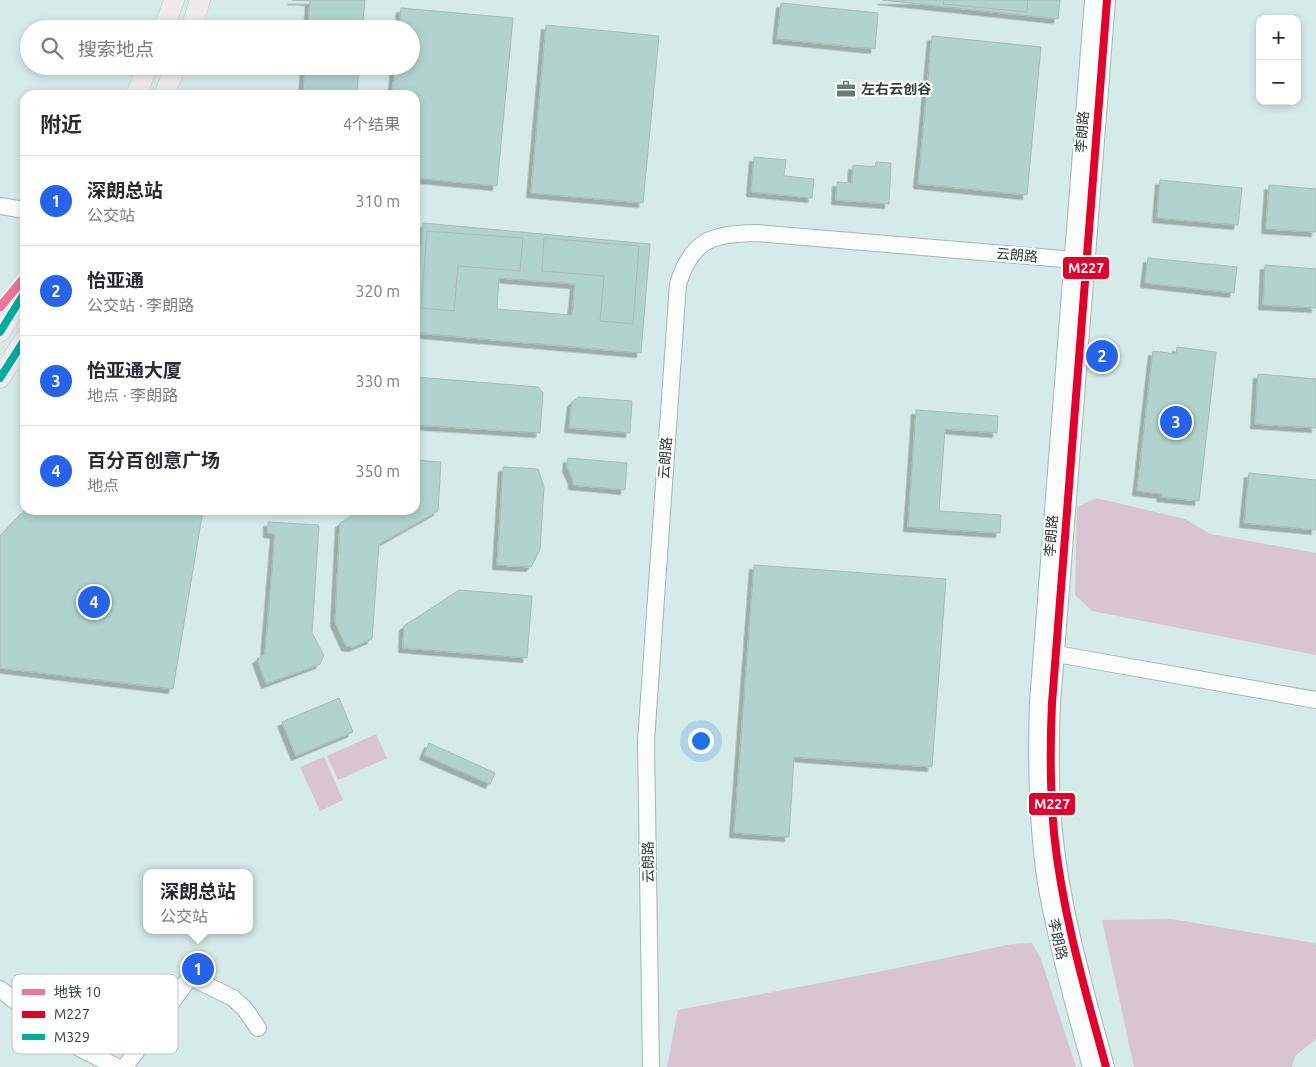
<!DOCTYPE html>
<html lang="zh">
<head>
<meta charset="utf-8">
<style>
  :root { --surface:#fff; --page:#f7f7f7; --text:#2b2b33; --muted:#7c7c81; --line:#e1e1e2; --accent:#2563eb }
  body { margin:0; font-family:Ubuntu,"Noto Sans SC",sans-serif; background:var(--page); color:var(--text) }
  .controls { position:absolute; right:15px; top:15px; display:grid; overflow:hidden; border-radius:10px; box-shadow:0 2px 8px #0003 }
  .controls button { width:45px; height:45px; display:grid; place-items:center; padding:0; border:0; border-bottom:1px solid var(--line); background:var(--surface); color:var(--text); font:25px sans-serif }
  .you { position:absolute; left:700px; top:740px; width:18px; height:18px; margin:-12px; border:4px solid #fff; border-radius:50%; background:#1a73e8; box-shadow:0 0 0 8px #1a73e833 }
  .badge { display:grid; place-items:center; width:32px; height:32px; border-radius:50%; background:var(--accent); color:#fff; font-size:16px; font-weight:700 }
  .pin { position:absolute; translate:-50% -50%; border:2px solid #fff; box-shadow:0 1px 5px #0006 }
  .popup { position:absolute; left:143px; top:869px; width:110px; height:65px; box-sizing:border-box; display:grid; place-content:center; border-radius:10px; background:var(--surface); filter:drop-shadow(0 1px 4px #0005); font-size:16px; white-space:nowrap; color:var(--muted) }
  .popup b { font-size:19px; color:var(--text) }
  .popup::after { content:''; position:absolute; left:50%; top:100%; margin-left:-10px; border:10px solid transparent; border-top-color:var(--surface) }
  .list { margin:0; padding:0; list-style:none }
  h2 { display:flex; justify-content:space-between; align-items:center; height:65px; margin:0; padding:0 20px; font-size:21px }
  h2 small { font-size:16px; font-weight:400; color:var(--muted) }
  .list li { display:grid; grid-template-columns:32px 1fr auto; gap:15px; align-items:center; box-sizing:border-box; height:90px; padding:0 20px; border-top:1px solid var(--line) }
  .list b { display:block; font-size:19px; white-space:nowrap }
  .list p { margin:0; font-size:16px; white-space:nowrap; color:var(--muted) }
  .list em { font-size:16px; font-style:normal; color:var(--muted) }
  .icon { flex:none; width:28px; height:28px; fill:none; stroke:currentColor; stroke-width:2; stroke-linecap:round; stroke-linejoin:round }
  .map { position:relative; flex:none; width:1316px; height:1067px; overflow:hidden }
  .search { position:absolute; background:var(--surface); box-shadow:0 2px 8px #0003; left:20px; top:20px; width:400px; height:55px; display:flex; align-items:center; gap:12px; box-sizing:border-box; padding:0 18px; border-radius:28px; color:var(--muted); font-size:19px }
  .panel { position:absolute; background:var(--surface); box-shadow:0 2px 8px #0003; left:20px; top:90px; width:400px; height:425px; border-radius:15px }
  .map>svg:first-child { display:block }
  .green { fill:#d9c4d1 }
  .building { fill:#b0d3ce; stroke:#a9bbb8; fill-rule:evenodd; filter:url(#shadow) }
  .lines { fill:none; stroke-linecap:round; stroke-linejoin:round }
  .minor-casing { stroke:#a4b6b3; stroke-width:18 }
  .major-casing { stroke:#bac6c4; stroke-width:21 }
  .minor { stroke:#f9fcfb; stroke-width:16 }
  .major { stroke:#eee9ed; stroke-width:20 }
  .bus-1-casing { stroke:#fff; stroke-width:11 }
  .bus-2-casing { stroke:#fff; stroke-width:11 }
  .bus-1 { stroke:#e4002b; stroke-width:8 }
  .bus-2 { stroke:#01ad9c; stroke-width:8 }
  .metro-1-casing { stroke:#fff; stroke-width:12 }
  .metro-1 { stroke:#ee7499; stroke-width:9 }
  .labels { text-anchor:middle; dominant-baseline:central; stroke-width:4.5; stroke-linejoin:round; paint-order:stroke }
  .poi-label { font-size:14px; font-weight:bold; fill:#2c3d3a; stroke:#fff; text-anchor:start }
  .street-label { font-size:14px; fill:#2c3d3a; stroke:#fff }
  .key { fill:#fff; stroke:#c0c5c4; stroke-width:1 }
  .key-label { font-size:14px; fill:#2c3d3a }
  .line-badge { stroke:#fff; stroke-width:2 }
  .badge-label { font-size:14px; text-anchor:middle; font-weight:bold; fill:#fff }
</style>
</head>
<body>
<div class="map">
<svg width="1316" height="1067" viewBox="0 0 1316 1067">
  <defs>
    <filter id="shadow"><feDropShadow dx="-4.5" dy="4.5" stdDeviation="0" flood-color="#0004"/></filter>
  </defs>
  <rect width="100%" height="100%" fill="#d4ebe7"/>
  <g class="green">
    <polygon points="1096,498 1185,519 1210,534 1316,553 1316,655 1092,611 1075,595 1077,507"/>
    <polygon points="376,734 387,758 338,780 327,756"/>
    <polygon points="324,757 343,800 320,811 300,767"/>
    <polygon points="1172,919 1314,943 1316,945 1316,1039 1295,1056 1292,1067 1134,1067 1102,920"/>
    <polygon points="1032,943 1041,959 1076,1067 667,1067 678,1010 888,970 1012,944"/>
  </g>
  <g class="building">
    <polygon points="292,0 365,0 362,29 308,29 310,1"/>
    <polygon points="882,0 1060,0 1058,19"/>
    <polygon points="944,0 1028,0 1027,12 943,4"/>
    <polygon points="781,3 878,13 875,49 777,39"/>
    <polygon points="401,8 513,18 497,186 415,178 415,95 392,95 395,66 411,66 411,29 399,29"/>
    <polygon points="546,25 659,36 643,203 531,193"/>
    <polygon points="932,36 1041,47 1027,195 918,184"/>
    <polygon points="305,66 359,66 357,95 303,95"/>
    <polygon points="754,157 786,160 784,176 814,179 812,198 751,192"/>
    <polygon points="876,162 891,163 889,204 836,200 837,182 852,183 853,165 875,167"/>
    <polygon points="1160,180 1242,188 1238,225 1157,218"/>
    <polygon points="1269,185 1316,189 1316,232 1266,229"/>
    <path d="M423,223l227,21 -9,109 -226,-20zM499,278l76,6 -3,31 -75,-6z"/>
    <polygon points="427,231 523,238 520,271 458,266 454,311 421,308"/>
    <polygon points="544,238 639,246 633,324 600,321 604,276 542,271"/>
    <polygon points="1148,258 1237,267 1234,293 1145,283"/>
    <polygon points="1265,265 1316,269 1316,308 1263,305"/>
    <polygon points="1177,347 1216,352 1199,501 1161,497 1162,494 1137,491 1153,351 1176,354"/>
    <polygon points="1258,374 1316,379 1316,428 1255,424"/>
    <polygon points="415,377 538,387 543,393 540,433 415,425"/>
    <polygon points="578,397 632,401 630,433 569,428 572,402"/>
    <polygon points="916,410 998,416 997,433 945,429 939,511 1001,515 1000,533 908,527"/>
    <polygon points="568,458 627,463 625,490 573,485 573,480 567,467"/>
    <polygon points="415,460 441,462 438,511 379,544 372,639 353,647 346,646 335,622 340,523 361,510 415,510"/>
    <polygon points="503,467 538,469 544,487 540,550 531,567 497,565"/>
    <polygon points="1249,473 1316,480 1316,530 1244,523"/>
    <polygon points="25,510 203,510 173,689 0,668 0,536"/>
    <polygon points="268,522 319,525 312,633 324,655 320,664 266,684 257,659 265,654 275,534 268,533"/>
    <polygon points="754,565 946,579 932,767 794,757 789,837 734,833"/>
    <polygon points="459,590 532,596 527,658 403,648 404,626"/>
    <polygon points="339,698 353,732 296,756 282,722"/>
    <polygon points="429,743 495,773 490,784 424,755"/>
  </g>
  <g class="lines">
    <g class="minor-casing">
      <g id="minor">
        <polyline points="0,206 25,210"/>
        <polyline points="1045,652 1316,700"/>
        <polyline points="0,989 58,1035 81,1049 117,1067"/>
        <polyline points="125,1067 190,977 233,998 244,1008 258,1028"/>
        <path d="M651,1067l-5,-326 32,-457c14,-45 34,-50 79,-51l330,28"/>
        <path d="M1091,1067c-17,-60 -34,-122 -45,-184 -9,-60 -10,-121 -8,-181l55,-702"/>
        <path d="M1106,1067c-21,-77 -44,-155 -52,-235 -4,-43 -4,-86 -2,-129l55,-703"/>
      </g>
    </g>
    <g class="major-casing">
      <g id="major">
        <polyline points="164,29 174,0"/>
        <polyline points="191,29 200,0"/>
        <polyline points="136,95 148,66"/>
        <polyline points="164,95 176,66"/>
        <polyline points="0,332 25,292"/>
        <polyline points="0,378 25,339"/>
      </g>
    </g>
    <use href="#minor" class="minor"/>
    <use href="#major" class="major"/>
    <g class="bus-1-casing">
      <path id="bus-1" d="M1106,1067c-21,-77 -44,-155 -52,-234 -4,-43 -4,-87 -2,-130l55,-703"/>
    </g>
    <g class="bus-2-casing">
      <g id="bus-2">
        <polyline points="0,332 25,292"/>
        <polyline points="0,378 25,339"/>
      </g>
    </g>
    <use href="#bus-1" class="bus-1"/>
    <use href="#bus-2" class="bus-2"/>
    <g class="metro-1-casing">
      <polyline id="metro-1" points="0,307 25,277"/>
    </g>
    <use href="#metro-1" class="metro-1"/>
  </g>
  <defs>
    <g id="office-bare" transform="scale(1.5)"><path d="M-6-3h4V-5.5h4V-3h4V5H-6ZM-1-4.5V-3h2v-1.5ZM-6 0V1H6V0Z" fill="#677a77" stroke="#fff" stroke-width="2.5" paint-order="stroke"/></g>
  </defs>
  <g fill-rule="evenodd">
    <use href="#office-bare" x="846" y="89"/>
  </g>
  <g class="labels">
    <g class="poi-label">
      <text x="861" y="89">左右云创谷</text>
    </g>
    <g class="street-label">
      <text transform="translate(1082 132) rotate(-86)">李朗路</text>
      <text transform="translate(1017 255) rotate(5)">云朗路</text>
      <text transform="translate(665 458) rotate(-86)">云朗路</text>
      <text transform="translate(1051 536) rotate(-86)">李朗路</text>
      <text transform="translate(648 862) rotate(-91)">云朗路</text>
      <text transform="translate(1058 939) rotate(77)">李朗路</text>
    </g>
  </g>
  <rect x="12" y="974" width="166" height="80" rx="8" class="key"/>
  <rect x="22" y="989" width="23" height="6" fill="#ee7499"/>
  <rect x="22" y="1011" width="23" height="7" fill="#e4002b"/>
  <rect x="22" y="1034" width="23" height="6" fill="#01ad9c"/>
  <g class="key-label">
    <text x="54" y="997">地铁 10</text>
    <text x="54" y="1019">M227</text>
    <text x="54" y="1042">M329</text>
  </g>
  <g class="line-badge">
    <rect x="1062" y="256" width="48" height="24" rx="5" fill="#e4002b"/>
    <rect x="1028" y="792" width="48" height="24" rx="5" fill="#e4002b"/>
  </g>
  <g class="badge-label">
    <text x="1086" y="273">M227</text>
    <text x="1052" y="809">M227</text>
  </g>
</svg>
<div class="controls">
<button>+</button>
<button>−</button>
</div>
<div class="you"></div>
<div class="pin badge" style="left:198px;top:969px">1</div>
<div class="popup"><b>深朗总站</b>公交站</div>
<div class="pin badge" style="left:1102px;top:356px">2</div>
<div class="pin badge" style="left:1176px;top:422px">3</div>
<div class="pin badge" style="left:94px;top:602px">4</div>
<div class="search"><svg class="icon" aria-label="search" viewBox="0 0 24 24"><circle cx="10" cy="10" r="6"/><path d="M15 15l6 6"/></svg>搜索地点</div>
<section class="panel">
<h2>附近<small>4个结果</small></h2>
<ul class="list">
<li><span class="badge">1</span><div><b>深朗总站</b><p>公交站</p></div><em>310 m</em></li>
<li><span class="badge">2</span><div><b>怡亚通</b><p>公交站 · 李朗路</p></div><em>320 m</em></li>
<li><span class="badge">3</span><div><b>怡亚通大厦</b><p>地点 · 李朗路</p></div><em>330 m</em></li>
<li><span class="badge">4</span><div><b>百分百创意广场</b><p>地点</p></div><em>350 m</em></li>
</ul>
</section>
</div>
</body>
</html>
